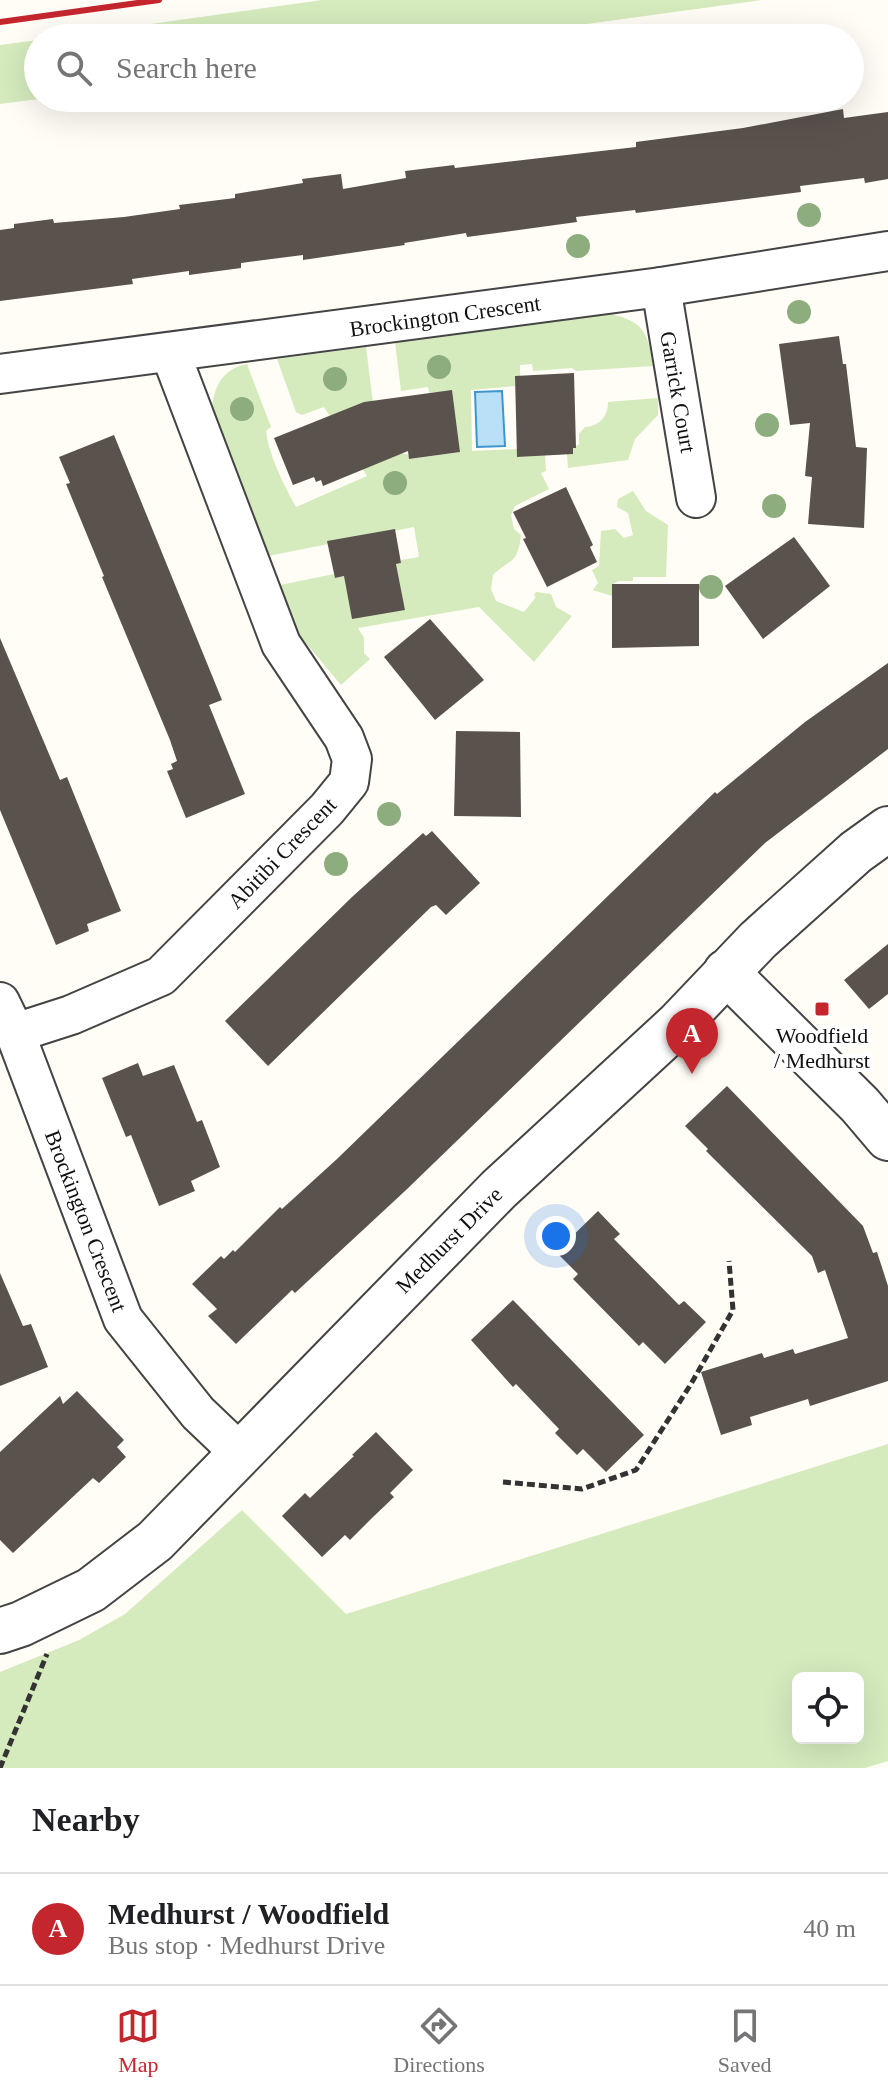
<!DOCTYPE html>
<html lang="en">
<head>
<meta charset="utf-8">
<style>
  :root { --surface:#fff; --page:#f6f6f6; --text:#202124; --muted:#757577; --line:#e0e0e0; --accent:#c4262e }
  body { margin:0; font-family:"Times New Roman",serif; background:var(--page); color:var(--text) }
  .controls { position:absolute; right:24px; bottom:24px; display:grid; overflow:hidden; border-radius:12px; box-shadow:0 8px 32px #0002 }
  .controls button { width:72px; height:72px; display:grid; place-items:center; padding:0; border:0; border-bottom:2px solid var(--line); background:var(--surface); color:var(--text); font:40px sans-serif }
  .you { position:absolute; left:556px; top:1236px; width:28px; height:28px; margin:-20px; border:6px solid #fff; border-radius:50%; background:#1a73e8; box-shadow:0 0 0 12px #1a73e833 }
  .badge { display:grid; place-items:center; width:52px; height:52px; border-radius:50%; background:var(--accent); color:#fff; font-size:26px; font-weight:700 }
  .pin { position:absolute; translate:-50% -66px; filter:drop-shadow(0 2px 4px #0008) }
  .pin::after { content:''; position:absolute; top:42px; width:28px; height:24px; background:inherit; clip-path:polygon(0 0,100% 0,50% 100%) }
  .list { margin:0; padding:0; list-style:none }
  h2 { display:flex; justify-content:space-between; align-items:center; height:104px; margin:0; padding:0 32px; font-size:34px }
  h2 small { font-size:26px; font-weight:400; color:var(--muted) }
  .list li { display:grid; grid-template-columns:52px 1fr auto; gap:24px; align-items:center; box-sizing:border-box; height:112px; padding:0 32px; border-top:2px solid var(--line) }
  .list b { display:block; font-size:30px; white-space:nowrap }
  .list p { margin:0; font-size:26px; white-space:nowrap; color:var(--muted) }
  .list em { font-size:26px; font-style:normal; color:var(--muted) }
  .icon { flex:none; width:44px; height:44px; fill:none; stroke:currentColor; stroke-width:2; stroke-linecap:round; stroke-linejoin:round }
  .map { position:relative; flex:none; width:888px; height:1768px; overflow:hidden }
  .search { position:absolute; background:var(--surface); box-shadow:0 8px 32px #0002; left:24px; right:24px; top:24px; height:88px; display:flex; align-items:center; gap:20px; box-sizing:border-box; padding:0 28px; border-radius:44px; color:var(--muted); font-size:30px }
  .sheet { height:216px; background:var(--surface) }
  nav { display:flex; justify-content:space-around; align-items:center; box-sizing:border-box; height:112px; border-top:2px solid var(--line); background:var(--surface); font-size:22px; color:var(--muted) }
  nav a { display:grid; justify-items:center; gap:4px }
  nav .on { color:var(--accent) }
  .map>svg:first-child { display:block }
  .green { fill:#d5ebbd; fill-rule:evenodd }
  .water { fill:#b9e0f7; stroke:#3f96cf; stroke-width:2 }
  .building { fill:#5a524d }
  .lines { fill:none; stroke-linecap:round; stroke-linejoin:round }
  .minor-casing { stroke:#444; stroke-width:42 }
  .tertiary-casing { stroke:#444; stroke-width:48 }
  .path { stroke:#333; stroke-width:5; stroke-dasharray:8 4; stroke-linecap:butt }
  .minor { stroke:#fff; stroke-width:38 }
  .tertiary { stroke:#fff; stroke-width:44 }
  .rail { stroke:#c4262e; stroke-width:6 }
  .tree { fill:#8dad7f }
  .poi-dot { fill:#c4262e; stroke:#fff; stroke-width:3 }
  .labels { text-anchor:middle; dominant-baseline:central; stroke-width:8; stroke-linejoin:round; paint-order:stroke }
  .street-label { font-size:22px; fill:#111; stroke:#fff }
  .poi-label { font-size:22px; fill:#111; stroke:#fff }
</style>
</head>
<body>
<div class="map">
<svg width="888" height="1768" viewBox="0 0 888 1768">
  <rect width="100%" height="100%" fill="#fffdf5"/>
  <g class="green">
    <polygon points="322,0 762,0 485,38 51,38"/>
    <polygon points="38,40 38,98 46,98 0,104 0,45"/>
    <path d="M607,313c36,8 41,18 46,53l-77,5 -4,-3 -39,3 -1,-7 -12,1v11l-4,10 -45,4 1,61 45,-2 1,8 27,-2 1,16 -5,2 8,16 -34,17 -4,9 3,14 7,6c-3,30 -11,23 -28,40l-2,14 5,12 28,11 12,-15 -2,-2 2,-3 15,2 5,13 16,9 -38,46 -55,-55 -121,21 6,10v15l6,6 -29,26 -41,-49 -20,-51 54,-11 1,4 9,-2 61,34 -9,-46 5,-1v-3l18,-3 -5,-30 -146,29 -56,-138c-1,-26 8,-49 35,-54l24,63 -5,4c3,25 18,54 30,76l71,-31 -43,-69 -22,8 -6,-3 -19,-53 89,-12 13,104 23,-3 1,6h5l2,5 50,-7 -8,-61 -23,2 -1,-6 -27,4 -6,-49z"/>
    <path d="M658,398v17l-23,24 -7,21 -60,8 -1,-14h6v-6l6,-4v-10l6,-7c15,-1 23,-11 23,-25z"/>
    <polygon points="633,491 646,511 668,525 666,577 633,577 633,581 618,581 613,584 612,596 593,590 598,583 592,570 599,566 601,531 615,529 624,538 633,535 628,513 617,507 618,499"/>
    <path d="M888,1444v317l-23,7h-865v-96l79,-32 46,-26 117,-104 104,104zM858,1678v60h-60v-60z"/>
  </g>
  <polygon class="water" points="502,391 505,446 477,447 475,392"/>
  <g class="building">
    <polygon points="843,109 844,118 888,112 888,179 865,183 864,178 800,186 801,192 636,213 635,210 576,217 577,222 467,237 466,233 404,243 405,245 303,260 303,255 241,263 241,268 189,275 189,271 132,279 133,284 0,301 0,230 14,228 14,224 53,219 54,223 124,217 180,209 179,205 235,198 235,194 303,183 302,179 341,174 343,189 406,178 405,171 454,165 455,168 636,147 636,142 743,128"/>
    <polygon points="839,336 843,364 846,364 856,447 867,448 864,528 808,524 812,477 805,476 810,423 790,425 779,344"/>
    <polygon points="574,373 576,448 573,448 573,454 517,457 515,376"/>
    <polygon points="452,390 460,452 409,459 408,451 323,486 321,480 316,482 314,477 293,485 274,438 364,402"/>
    <polygon points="114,435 222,700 209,705 245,794 186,818 167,771 173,769 171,764 177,761 170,740 102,577 104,576 66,484 70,483 59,457"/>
    <polygon points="566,487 593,545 590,547 597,562 547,587 523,539 526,538 513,512"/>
    <polygon points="395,529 401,563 396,564 405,610 352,619 344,576 335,578 327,541"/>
    <polygon points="794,537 830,586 763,639 725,586"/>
    <polygon points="612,584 699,584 699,646 612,648"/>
    <polygon points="430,619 484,680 435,720 384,657"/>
    <polygon points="0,638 60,780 67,777 121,911 87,924 89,931 56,945 0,810"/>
    <polygon points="888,663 888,749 765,843 405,1191 295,1293 292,1290 236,1344 208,1316 217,1309 192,1284 221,1256 224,1259 233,1250 235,1252 280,1207 282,1209 337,1159 715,792 717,794 805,722"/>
    <polygon points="456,731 520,732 521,817 454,816"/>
    <polygon points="432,831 480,883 446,915 436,905 431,907 268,1066 225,1021 352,897 423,833 426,836"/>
    <polygon points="888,944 888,994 869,1009 844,980"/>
    <polygon points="138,1063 143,1076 174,1065 197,1122 202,1120 220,1167 191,1181 195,1191 159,1206 131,1135 126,1137 102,1078"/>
    <polygon points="727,1086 863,1226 873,1253 877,1252 888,1286 888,1381 810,1406 808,1399 750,1417 752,1425 721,1435 701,1372 762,1353 764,1358 793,1349 795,1354 848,1338 825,1270 818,1273 812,1256 706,1151 708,1149 685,1126"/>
    <polygon points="598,1211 620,1234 614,1239 679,1305 684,1301 706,1322 665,1364 643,1342 639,1346 573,1279 578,1274 556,1252"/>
    <polygon points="0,1273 23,1326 31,1324 48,1367 0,1386"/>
    <polygon points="513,1300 644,1435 606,1472 583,1449 577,1455 555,1433 559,1429 516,1384 513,1387 471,1340"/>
    <polygon points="77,1391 124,1440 117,1447 126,1457 99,1483 93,1478 13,1553 0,1540 0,1452 60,1396 63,1404"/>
    <polygon points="376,1432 413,1470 390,1493 394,1497 372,1518 350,1540 345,1535 322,1557 282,1516 305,1493 310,1498 354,1456 352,1455"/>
  </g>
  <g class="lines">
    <g class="minor-casing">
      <g id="minor">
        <polyline points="661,287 696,498"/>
        <polyline points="0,374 661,287 888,251"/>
        <polyline points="0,1002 15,1033 123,1319 198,1413 240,1453"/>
        <polyline points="15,1033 71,1015 161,976 327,809 349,782 352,759 344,738 281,644 170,352"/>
      </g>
    </g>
    <g class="tertiary-casing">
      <g id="tertiary">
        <polyline points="726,972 860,1105 888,1138"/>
        <polyline points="0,1631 21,1624 91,1590 155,1541 499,1189 678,1024 758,940 856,852 888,829"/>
      </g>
    </g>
    <g class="path">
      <polyline points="503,1482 582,1489 636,1470 691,1384 733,1310 729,1261"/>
      <polyline points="0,1768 47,1654"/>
    </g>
    <use href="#minor" class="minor"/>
    <use href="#tertiary" class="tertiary"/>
    <polyline class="rail" points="0,22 159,0"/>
  </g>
  <g class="tree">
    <circle cx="809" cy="215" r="12"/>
    <circle cx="578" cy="246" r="12"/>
    <circle cx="799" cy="312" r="12"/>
    <circle cx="439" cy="367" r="12"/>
    <circle cx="335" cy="379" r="12"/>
    <circle cx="242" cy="409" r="12"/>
    <circle cx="767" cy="425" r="12"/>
    <circle cx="395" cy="483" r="12"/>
    <circle cx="774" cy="506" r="12"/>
    <circle cx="711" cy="587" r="12"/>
    <circle cx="389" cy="814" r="12"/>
    <circle cx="336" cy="864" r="12"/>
  </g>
  <rect class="poi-dot" x="814" y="1001" width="16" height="16" rx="4"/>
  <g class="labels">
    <g class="street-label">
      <text transform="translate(445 316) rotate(-8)">Brockington Crescent</text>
      <text transform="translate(678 392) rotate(80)">Garrick Court</text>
      <text transform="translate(282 853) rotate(-46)">Abitibi Crescent</text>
      <text transform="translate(86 1221) rotate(69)">Brockington Crescent</text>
      <text transform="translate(449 1240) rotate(-45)">Medhurst Drive</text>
    </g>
    <g class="poi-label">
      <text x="822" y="1035">Woodfield<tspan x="822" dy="25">/ Medhurst</tspan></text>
    </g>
  </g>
</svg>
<div class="controls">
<button><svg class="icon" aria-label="locate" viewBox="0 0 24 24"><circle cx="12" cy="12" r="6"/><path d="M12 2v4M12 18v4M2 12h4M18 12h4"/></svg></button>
</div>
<div class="you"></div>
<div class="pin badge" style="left:692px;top:1074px">A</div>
<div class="search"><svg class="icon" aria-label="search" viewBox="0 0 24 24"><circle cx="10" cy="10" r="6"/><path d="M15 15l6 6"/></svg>Search here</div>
</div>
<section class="sheet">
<h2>Nearby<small></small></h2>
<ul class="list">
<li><span class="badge">A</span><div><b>Medhurst / Woodfield</b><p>Bus stop · Medhurst Drive</p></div><em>40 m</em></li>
</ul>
</section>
<nav>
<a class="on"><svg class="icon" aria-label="map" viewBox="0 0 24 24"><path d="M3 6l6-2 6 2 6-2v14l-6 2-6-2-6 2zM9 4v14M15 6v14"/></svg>Map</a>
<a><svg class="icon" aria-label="directions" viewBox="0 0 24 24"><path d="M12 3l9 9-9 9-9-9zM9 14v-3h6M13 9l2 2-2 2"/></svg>Directions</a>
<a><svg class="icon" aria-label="saved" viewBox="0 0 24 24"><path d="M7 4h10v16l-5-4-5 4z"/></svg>Saved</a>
</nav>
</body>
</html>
